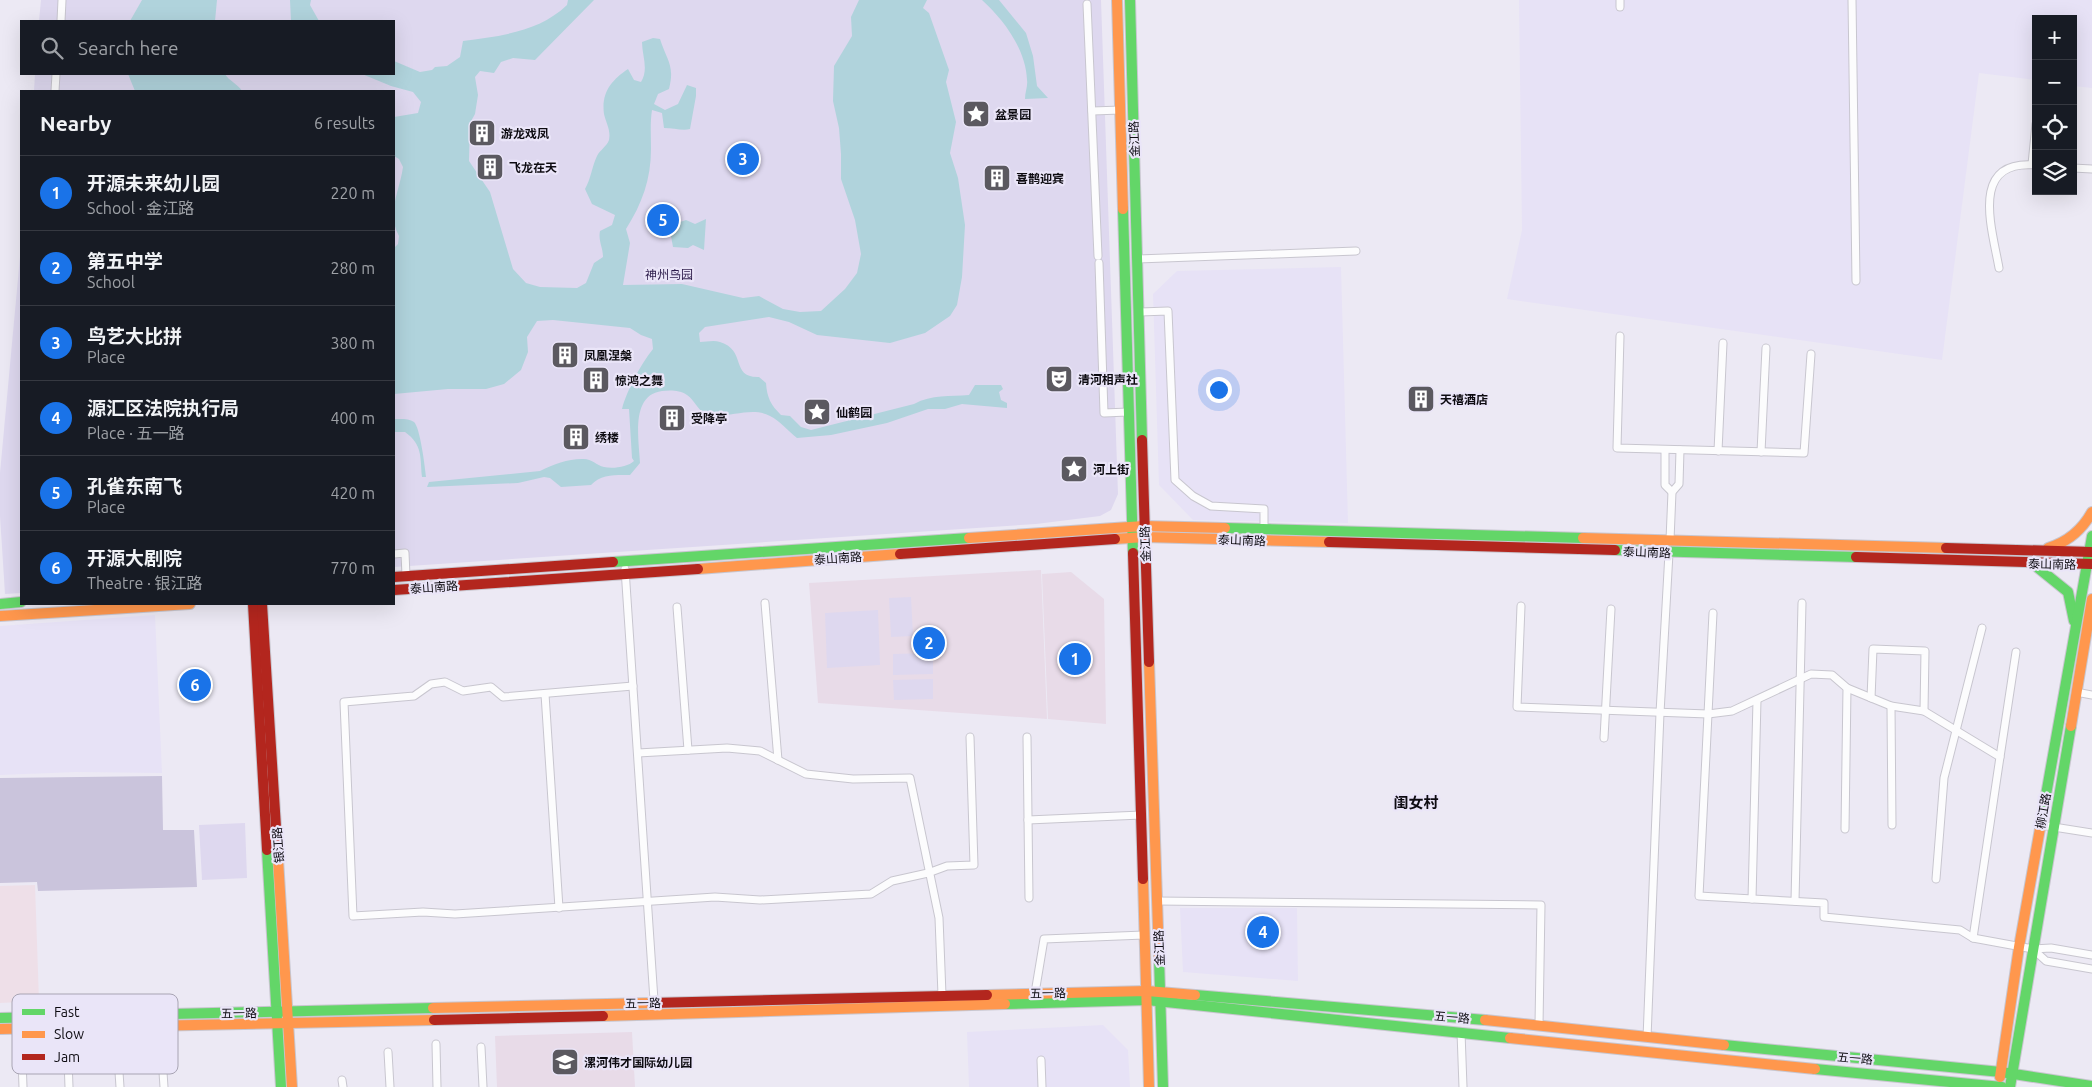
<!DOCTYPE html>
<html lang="en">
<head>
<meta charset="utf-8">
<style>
  :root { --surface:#171b24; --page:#242831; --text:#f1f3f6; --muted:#9ea1a6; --line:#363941; --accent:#1a73e8 }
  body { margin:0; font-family:Ubuntu,"Noto Sans SC",sans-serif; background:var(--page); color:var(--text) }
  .controls { position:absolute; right:15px; top:15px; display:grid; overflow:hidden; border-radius:0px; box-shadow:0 5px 20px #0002 }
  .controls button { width:45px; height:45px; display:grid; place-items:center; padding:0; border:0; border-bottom:1px solid var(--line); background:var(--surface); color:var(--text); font:25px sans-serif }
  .you { position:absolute; left:1218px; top:389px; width:18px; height:18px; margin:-12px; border:4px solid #fff; border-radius:50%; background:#1a73e8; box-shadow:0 0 0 8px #1a73e833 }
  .badge { display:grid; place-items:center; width:32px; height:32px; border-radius:50%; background:var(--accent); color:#fff; font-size:16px; font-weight:700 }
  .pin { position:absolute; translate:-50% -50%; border:2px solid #fff; box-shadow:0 1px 5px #0006 }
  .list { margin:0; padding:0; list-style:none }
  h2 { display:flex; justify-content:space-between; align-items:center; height:65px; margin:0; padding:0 20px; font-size:21px }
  h2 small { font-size:16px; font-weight:400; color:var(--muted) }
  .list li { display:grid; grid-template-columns:32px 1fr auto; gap:15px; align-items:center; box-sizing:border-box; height:75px; padding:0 20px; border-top:1px solid var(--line) }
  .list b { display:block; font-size:19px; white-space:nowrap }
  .list p { margin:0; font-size:16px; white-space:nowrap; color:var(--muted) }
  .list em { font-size:16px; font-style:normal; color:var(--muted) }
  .icon { flex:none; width:28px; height:28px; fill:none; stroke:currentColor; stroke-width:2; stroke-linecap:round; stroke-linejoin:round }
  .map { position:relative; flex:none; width:2092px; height:1087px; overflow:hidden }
  .search { position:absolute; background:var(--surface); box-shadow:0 5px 20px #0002; left:20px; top:20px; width:375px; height:55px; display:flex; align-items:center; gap:12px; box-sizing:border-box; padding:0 18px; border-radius:0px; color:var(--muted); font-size:19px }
  .panel { position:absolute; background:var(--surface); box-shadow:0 5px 20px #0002; left:20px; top:90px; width:375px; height:515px; border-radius:0px }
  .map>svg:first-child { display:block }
  .built { fill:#e7e2f6 }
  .education { fill:#e8dbe8 }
  .medical { fill:#eedfe8 }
  .green { fill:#ded8ef }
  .forest { fill:#cac4dc }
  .water { fill:#b0d3dc }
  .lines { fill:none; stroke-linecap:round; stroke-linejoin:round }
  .street-casing { stroke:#c8c6cf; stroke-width:9 }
  .fast-casing { stroke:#c8c6cf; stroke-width:12 }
  .slow-casing { stroke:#c8c6cf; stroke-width:12 }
  .jam-casing { stroke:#c8c6cf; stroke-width:12 }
  .street { stroke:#fcfcfd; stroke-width:7 }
  .fast { stroke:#63d668; stroke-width:10 }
  .slow { stroke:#ff974d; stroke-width:10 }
  .jam { stroke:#b3261e; stroke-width:10 }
  .labels { text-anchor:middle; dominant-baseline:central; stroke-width:4.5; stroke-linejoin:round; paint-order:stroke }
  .poi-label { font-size:12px; font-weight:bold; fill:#0d0b11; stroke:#eae5f8; text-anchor:start }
  .street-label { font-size:12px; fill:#0d0b11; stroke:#eae5f8 }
  .park-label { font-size:12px; fill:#2e1d4c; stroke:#eae5f8 }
  .quarter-label { font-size:15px; font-weight:bold; fill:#0d0b11; stroke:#eae5f8 }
  .key { fill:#eae5f8; stroke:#a8a4b3; stroke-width:1 }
  .key-label { font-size:14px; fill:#0d0b11 }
</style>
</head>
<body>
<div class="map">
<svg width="2092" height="1087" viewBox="0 0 2092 1087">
  <rect width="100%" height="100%" fill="#ece9f4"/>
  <g class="built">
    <polygon points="1519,0 2092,0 2092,88 2073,86 2073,19 2036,19 2036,80 1979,73 1942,360 1507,299 1522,230"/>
    <polygon points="1341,267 1348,523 1193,520 1159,485 1153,294 1177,271"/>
    <polygon points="155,615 162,773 76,772 0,775 0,626"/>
    <polygon points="1180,908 1297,908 1298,981 1183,972"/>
    <polygon points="1103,1025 1128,1050 1130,1087 969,1087 967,1032"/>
  </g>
  <g class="education">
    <polygon points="1041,570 1047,719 818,703 809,583"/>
    <polygon points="1071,572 1104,599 1106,724 1048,719 1042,574"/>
    <polygon points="632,1032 635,1087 497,1087 495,1036"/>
  </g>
  <polygon class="medical" points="35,885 39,1001 0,1003 0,886"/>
  <g class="green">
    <polygon points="41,0 1101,0 1118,494 1111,510 1100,516 1036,524 394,567 394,91 34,91 35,74 394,74 394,21 39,21"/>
    <polygon points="21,246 21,593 5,594 0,516 0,473"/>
    <polygon points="911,597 913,636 891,637 889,598"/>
    <polygon points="878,610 880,665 827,668 825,613"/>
    <polygon points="933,653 933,674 893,675 893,654"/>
    <polygon points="933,679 933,699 894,700 893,680"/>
    <polygon points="245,823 247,878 202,880 199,825"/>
  </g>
  <polygon class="forest" points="162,776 163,830 194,830 197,887 38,891 37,882 0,883 0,778"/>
  <g class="water">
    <polygon points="142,0 217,0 215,21 130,21"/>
    <polygon points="290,0 311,0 310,5 319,21 291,21"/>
    <path d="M568,0h26l-59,60 -22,-2 -12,4 -7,11 -14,-2 -5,6 3,18 -3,19 -5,9 -1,38 21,31 23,77 13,14 14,4 37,1 9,-5 8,-20 9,-6c0,-10 -5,-16 -3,-26l12,-6 3,-10 -23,-11 -7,-15c6,-10 7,-23 12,-33 3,-6 10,-10 12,-16 2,-10 -3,-17 -5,-26 -3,-22 8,-34 24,-45l6,11 7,2c8,-13 1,-26 1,-40l11,-4 7,1c7,22 15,26 9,50l-11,5 -4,10 11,6 13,-6 9,-19 9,3v8l-6,33c-7,2 -17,-1 -26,-1l-2,-15 -10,-3c-2,13 -1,25 -1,39 0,30 -9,55 -25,80l4,14 -7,42 59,-1 61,14 16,-2 24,13 17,3 21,-1 24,-22 12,-16 4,-19 -6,-34 -14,-41v-25l-2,-26 -6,-27 1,-35 18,-30 -1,-19 8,-17h68l-4,8 6,5 20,57 -3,12 10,40 -6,31 8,25 7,47 -3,52 -5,28 -7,11 -25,17 -35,10 -73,-8 -28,-13 -20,-5 -64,10 -6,6 1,9c6,0 14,-2 20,0 27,8 10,36 39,35l7,6c1,15 5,22 15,32l9,1 11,11 10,3 103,-26c18,-10 36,-7 55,-9l6,-10h26l2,4 -4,3 2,8 6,3v5l-45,-4 -17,5h-17l-41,14 -56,12 -34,3c-9,-7 -17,-17 -27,-22 -17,-10 -41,2 -60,-1 -12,-2 -14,-14 -23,-20 -7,-5 -17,-5 -25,-4 -32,4 -23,49 -22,72l-10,12c-15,0 -29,-1 -39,10l-30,2 -11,-9 -6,-1 -26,6 -91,4 2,-5 111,-11c14,-7 27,-12 42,-12 9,-1 14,6 22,8 9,2 24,0 30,-6l-2,-3 -3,-49h-7c5,-19 19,-45 31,-60l-1,-10 -11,-4 -11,-7 -77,-8 -16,1 -10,16 1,15 -7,18 -17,14 -18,5h-38l-54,5v-146l4,-4 1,-8c-13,-23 1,-46 4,-69l-4,-8 -5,-3v-39l24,-4 3,-11 -8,-10 -22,-6 -29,-12h32v-13l26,11 12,-2 3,-3 12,-1 13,-9 3,-16c37,-5 76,-9 104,-36z"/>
    <path d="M982,0h17l27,33 7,23 4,30 11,12 -23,1c0,-7 3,-13 2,-19 -1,-31 -24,-61 -45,-80z"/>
    <path d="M128,74h97c4,7 13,10 17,17h-107z"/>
    <polygon points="706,219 704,250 693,245 688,248 673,247 671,236 674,224 686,220 695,224"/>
    <path d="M394,419c5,0 15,-1 20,3 6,5 11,45 12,55h-4c-2,-20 1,-32 -17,-45h-11z"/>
  </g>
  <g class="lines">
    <g class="street-casing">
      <g id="street">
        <polyline points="1620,0 1620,7"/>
        <polyline points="1852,0 1856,281"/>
        <polyline points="1087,4 1098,256"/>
        <polyline points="61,21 62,0"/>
        <polyline points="55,91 56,74"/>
        <polyline points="1092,111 1121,110"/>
        <polyline points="2032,164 2036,124"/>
        <polyline points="2073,168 2092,169"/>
        <polyline points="1138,259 1356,251"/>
        <polyline points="1099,263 1104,413 1128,412"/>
        <path d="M1999,268c-7,-40 -30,-109 37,-103"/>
        <polyline points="1140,312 1168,311 1175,480 1193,496 1211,506 1264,509 1264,528"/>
        <polyline points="1620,336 1617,448 1804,453 1811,354"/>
        <polyline points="1665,450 1665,485 1672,492"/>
        <polyline points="1718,451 1723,343"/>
        <polyline points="1761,452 1766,348"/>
        <polyline points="1670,540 1672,492 1679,484 1680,450"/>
        <polyline points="394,554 405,553 406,576"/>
        <polyline points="625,569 655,1015"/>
        <polyline points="765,603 778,760"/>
        <polyline points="1521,606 1517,707 1708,714 1732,711 1811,674 1832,675 1847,688 1845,829"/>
        <polyline points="677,607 688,750"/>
        <polyline points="1713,613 1699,896 1824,903 1824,917 1960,930 1973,938 2033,949 2046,961 2092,969"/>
        <polyline points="633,686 503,697 491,687 463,691 445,682 431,684 414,696 344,702 353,916 423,912 455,914 715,897 760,900 871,894 892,881 928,873 947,866 974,865 970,737"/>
        <polyline points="1847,688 1891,706 1924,711 2000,757 1973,938"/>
        <polyline points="2076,692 2092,695"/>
        <polyline points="545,694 559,908"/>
        <polyline points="1871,698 1873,649 1925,651 1924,711"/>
        <polyline points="1891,706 1892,825"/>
        <polyline points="1027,737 1029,898"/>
        <polyline points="1604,738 1611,609"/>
        <polyline points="638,753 727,748 760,751 806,774 853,779 910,778 939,918 942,995"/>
        <polyline points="2000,757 2016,652"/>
        <polyline points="1028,820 1141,815"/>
        <polyline points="2041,825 2092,833"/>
        <polyline points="1936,879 1944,778 1982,628"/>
        <polyline points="1752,899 1757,700"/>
        <polyline points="1157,901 1541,905 1539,1025"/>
        <polyline points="1795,901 1802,603"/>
        <polyline points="2033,949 2051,948 2092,955"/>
        <polyline points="1035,993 1044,939 1144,935"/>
        <polyline points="1461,1032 1463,1087"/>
        <polyline points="1647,1038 1660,713 1669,553"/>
        <polyline points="436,1044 437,1087"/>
        <polyline points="481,1047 483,1087"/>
        <polyline points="388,1052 390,1087"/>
        <polyline points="118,1057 120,1087"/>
        <polyline points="162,1057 164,1087"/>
        <polyline points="22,1059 23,1087"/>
        <polyline points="68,1060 69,1087"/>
        <polyline points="1041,1060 1042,1087"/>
        <polyline points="342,1080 343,1087"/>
      </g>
    </g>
    <g class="fast-casing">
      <g id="fast">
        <polyline points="1130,0 1142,440"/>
        <polyline points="1123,209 1133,553"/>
        <polyline points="1225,528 1583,538"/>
        <polyline points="1615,550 1856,557"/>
        <polyline points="613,562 969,538"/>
        <polyline points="2032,563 2068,592 2074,621"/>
        <polyline points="0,604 21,602"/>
        <polyline points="2041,823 2092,536"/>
        <polyline points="267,850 281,1087"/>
        <polyline points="1159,958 1163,1087"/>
        <polyline points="1195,995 1485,1020"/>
        <polyline points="1005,1004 1147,1000 1510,1038"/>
        <polyline points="0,1018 433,1008"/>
        <polyline points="1724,1045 2001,1072 2092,1086"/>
        <polyline points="1815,1069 2002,1087"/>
        <polyline points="2010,1087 2071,726"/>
      </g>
    </g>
    <g class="slow-casing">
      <g id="slow">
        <polyline points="1117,0 1123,209"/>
        <polyline points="969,538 1144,526 1225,528"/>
        <polyline points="1583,538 1946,548"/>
        <polyline points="1115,539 1145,537 1329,542"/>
        <path d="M2048,548c20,-6 34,-18 44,-36"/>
        <polyline points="698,569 900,554"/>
        <polyline points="0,616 190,604"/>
        <polyline points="1149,662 1159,958"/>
        <polyline points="2071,726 2092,599"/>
        <polyline points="278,859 292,1087"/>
        <polyline points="1143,879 1149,1087"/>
        <polyline points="987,995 1147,991 1195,995"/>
        <polyline points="433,1008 651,1003"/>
        <polyline points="603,1016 1005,1004"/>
        <polyline points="1485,1020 1724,1045"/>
        <polyline points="0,1029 434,1020"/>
        <polyline points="1510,1038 1815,1069"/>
        <polyline points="2000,1077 2019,947 2041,823"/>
      </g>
    </g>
    <g class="jam-casing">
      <g id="jam">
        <polyline points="1142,440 1149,662"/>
        <polyline points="1329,542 1615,550"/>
        <polyline points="1946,548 2092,552"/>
        <polyline points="1133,553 1143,879"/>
        <polyline points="900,554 1115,539"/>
        <polyline points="1856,557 2092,564"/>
        <polyline points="394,577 613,562"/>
        <polyline points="394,590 698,569"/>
        <polyline points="253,604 267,850"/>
        <polyline points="262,604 278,859"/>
        <polyline points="651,1003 987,995"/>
        <polyline points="434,1020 603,1016"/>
      </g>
    </g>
    <use href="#street" class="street"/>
    <use href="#fast" class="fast"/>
    <use href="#slow" class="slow"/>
    <use href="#jam" class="jam"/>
  </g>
  <defs>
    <g id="sight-square" transform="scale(1.4375)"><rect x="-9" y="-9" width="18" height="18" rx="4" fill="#5b5960" stroke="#eae5f8"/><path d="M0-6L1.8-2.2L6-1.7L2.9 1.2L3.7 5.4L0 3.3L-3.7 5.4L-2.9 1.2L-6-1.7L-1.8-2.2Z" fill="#fff"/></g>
    <g id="building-square" transform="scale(1.4375)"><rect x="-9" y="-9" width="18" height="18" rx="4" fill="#5b5960" stroke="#eae5f8"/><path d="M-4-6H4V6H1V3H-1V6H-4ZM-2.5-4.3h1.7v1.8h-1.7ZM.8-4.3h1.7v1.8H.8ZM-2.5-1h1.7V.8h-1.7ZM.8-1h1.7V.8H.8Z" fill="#fff"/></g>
    <g id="theatre-square" transform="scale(1.4375)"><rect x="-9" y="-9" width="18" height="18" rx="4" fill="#5b5960" stroke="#eae5f8"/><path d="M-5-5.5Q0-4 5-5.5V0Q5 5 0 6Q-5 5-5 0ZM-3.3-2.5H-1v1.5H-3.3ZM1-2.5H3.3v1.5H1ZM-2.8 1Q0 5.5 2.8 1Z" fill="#fff"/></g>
    <g id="school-square" transform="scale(1.4375)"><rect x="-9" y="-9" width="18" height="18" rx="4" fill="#5b5960" stroke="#eae5f8"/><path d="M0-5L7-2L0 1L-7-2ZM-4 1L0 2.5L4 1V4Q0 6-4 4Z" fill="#fff"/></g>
  </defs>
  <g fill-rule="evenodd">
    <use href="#sight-square" x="976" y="114"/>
    <use href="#building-square" x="482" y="133"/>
    <use href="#building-square" x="490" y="167"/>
    <use href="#building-square" x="997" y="178"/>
    <use href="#building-square" x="565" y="355"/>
    <use href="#theatre-square" x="1059" y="379"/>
    <use href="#building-square" x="596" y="380"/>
    <use href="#building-square" x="1421" y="399"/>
    <use href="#sight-square" x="817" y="412"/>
    <use href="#building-square" x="672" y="418"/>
    <use href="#building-square" x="576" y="437"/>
    <use href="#sight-square" x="1074" y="469"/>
    <use href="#school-square" x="565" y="1062"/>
  </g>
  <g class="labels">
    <g class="poi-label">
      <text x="995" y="114">盆景园</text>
      <text x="501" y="133">游龙戏凤</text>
      <text x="509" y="167">飞龙在天</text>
      <text x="1016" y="178">喜鹊迎宾</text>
      <text x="584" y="355">凤凰涅槃</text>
      <text x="1078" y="379">清河相声社</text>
      <text x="615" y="380">惊鸿之舞</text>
      <text x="1440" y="399">天禧酒店</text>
      <text x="836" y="412">仙鹤园</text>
      <text x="691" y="418">受降亭</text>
      <text x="595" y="437">绣楼</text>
      <text x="1093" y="469">河上街</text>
      <text x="584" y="1062">漯河伟才国际幼儿园</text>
    </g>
    <g class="street-label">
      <text transform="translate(1134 139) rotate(-92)">金江路</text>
      <text transform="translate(1242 540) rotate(2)">泰山南路</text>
      <text transform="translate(1145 544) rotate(-92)">金江路</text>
      <text transform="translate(1647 552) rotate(2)">泰山南路</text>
      <text transform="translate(838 558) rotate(-4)">泰山南路</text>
      <text transform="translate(2052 564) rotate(1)">泰山南路</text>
      <text transform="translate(434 587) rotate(-4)">泰山南路</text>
      <text transform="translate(2043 811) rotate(-80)">柳江路</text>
      <text transform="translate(278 845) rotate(-94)">银江路</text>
      <text transform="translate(1159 948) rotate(-92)">金江路</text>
      <text transform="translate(1048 993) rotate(-1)">五一路</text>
      <text transform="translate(643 1003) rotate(-1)">五一路</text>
      <text transform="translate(239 1013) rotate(-1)">五一路</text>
      <text transform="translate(1452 1017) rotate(5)">五一路</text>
      <text transform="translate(1855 1058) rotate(5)">五一路</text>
    </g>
    <g class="park-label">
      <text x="669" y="274">神州鸟园</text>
    </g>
    <g class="quarter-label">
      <text x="1416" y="802">闺女村</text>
    </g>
  </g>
  <rect x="12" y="994" width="166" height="80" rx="8" class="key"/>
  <rect x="22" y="1009" width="23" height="6" fill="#63d668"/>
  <rect x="22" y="1031" width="23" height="7" fill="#ff974d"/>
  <rect x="22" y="1054" width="23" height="6" fill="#b3261e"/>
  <g class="key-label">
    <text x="54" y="1017">Fast</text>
    <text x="54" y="1039">Slow</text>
    <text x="54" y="1062">Jam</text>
  </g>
</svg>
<div class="controls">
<button>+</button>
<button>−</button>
<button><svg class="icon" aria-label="locate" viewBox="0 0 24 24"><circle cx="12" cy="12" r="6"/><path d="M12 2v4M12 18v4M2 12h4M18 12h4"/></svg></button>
<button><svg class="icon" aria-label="layers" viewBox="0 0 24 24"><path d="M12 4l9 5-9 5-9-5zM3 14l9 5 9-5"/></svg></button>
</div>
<div class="you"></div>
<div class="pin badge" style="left:1075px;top:659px">1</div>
<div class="pin badge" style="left:929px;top:643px">2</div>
<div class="pin badge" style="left:743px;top:159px">3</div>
<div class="pin badge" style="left:1263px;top:932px">4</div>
<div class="pin badge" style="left:663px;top:220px">5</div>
<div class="pin badge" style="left:195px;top:685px">6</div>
<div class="search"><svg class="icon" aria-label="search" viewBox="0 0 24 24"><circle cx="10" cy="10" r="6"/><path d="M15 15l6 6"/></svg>Search here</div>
<section class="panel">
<h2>Nearby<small>6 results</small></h2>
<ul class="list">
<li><span class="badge">1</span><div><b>开源未来幼儿园</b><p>School · 金江路</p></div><em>220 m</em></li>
<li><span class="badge">2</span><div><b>第五中学</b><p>School</p></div><em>280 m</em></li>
<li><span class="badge">3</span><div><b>鸟艺大比拼</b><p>Place</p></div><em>380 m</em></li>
<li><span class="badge">4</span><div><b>源汇区法院执行局</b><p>Place · 五一路</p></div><em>400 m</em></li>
<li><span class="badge">5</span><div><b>孔雀东南飞</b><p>Place</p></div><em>420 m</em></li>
<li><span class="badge">6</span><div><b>开源大剧院</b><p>Theatre · 银江路</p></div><em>770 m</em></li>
</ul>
</section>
</div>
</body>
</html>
